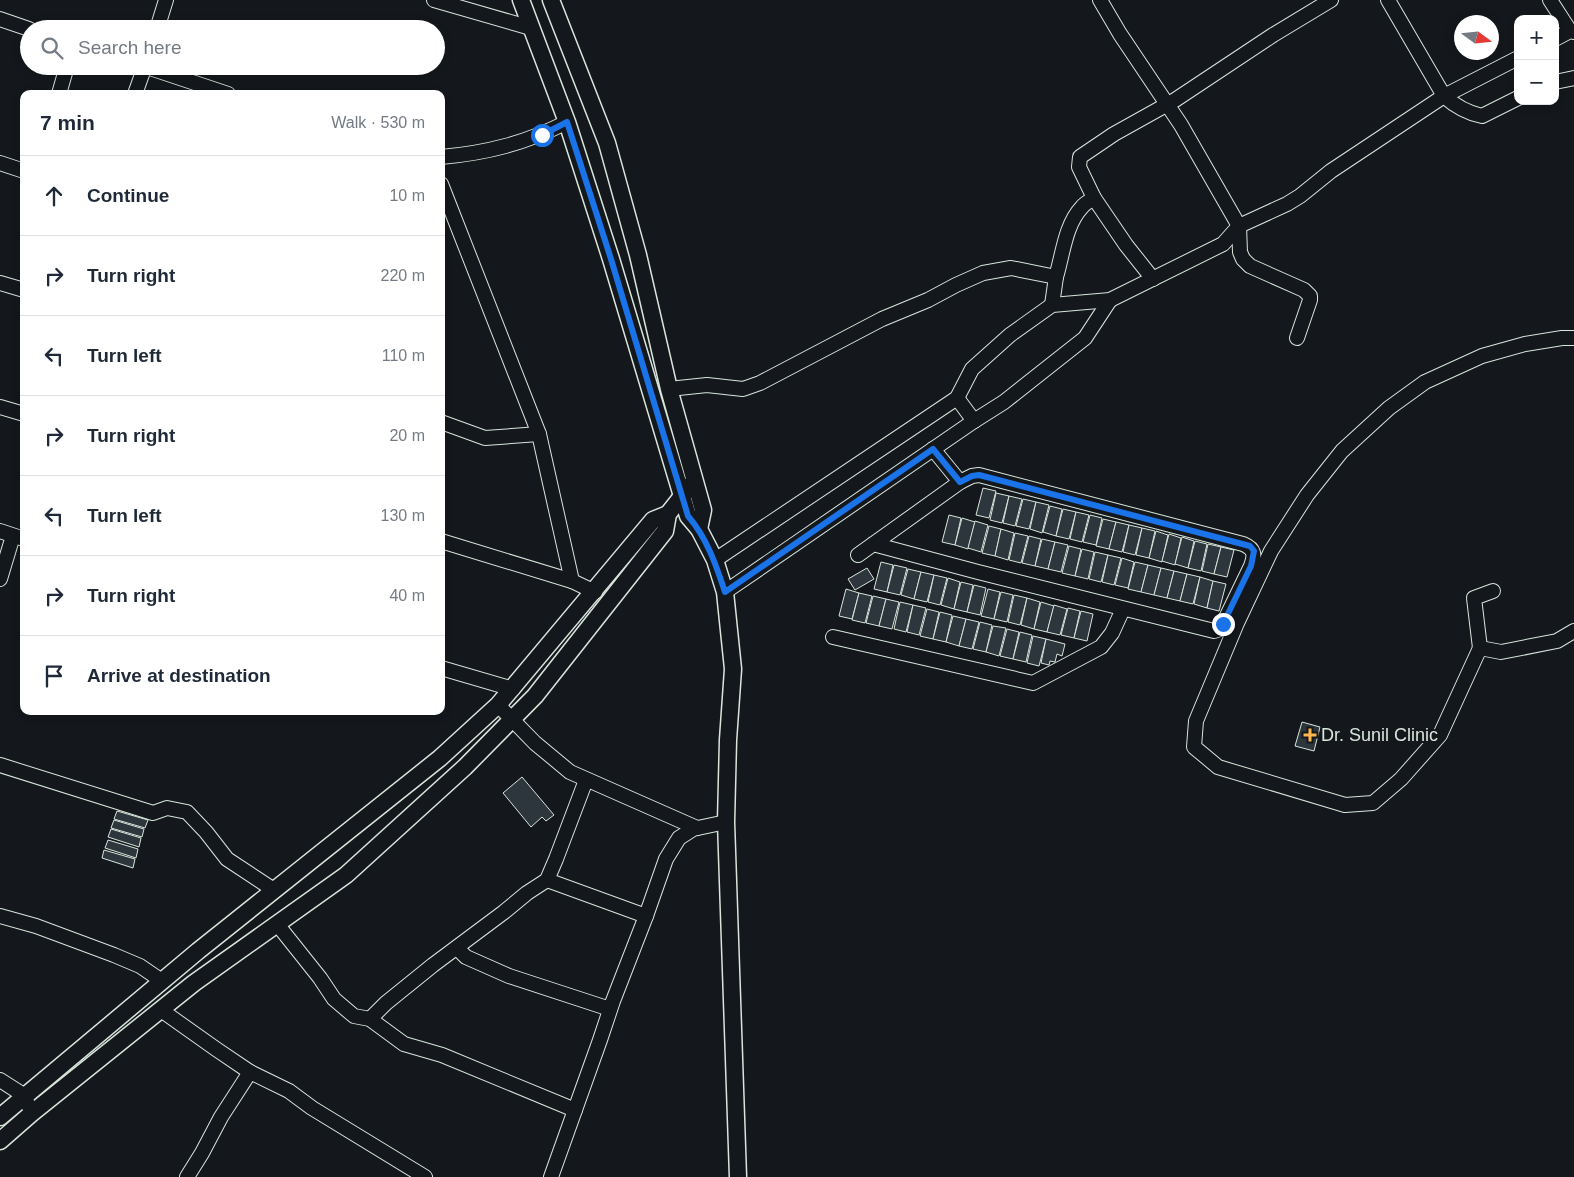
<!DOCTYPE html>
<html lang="en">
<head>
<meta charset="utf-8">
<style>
  :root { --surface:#fff; --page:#f6f6f7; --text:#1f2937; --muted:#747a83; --line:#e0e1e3 }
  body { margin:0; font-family:Helvetica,sans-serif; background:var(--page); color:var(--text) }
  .controls { position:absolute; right:15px; top:15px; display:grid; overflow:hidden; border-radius:10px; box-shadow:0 2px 8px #0003 }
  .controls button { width:45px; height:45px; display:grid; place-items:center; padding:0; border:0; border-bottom:1px solid var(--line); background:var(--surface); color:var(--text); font:25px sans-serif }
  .compass { position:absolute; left:1454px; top:15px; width:45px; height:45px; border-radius:50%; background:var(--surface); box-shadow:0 2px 8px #0003; rotate:105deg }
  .stop { position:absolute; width:15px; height:15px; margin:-11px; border:4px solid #1a73e8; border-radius:50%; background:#fff }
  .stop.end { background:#1a73e8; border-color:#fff; box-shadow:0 1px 5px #0008 }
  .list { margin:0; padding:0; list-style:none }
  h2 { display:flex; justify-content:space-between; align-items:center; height:65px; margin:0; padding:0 20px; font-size:21px }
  h2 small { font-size:16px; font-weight:400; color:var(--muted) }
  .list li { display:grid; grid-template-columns:32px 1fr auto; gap:15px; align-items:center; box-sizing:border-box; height:80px; padding:0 20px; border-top:1px solid var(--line) }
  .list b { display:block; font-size:19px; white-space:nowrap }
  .list em { font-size:16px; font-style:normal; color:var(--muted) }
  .icon { flex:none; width:28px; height:28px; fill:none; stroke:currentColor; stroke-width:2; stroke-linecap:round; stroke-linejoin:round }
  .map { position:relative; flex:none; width:1574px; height:1177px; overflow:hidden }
  .search { position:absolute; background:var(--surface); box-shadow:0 2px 8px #0003; left:20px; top:20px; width:425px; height:55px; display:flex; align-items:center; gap:12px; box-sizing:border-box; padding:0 18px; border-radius:28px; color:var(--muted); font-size:19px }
  .panel { position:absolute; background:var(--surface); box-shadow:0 2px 8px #0003; left:20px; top:90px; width:425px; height:625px; border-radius:10px }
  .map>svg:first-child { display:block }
  .building { fill:#2c363c; stroke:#d8e6dc }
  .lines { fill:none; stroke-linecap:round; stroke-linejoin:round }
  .minor-casing { stroke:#d8e6dc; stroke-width:16 }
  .tertiary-casing { stroke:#d8e6dc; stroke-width:19 }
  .minor { stroke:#14181c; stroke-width:14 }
  .tertiary { stroke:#14181c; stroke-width:16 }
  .route { stroke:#1a73e8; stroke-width:6 }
  .poi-dot { fill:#ffb74d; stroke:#14181c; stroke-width:2 }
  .labels { text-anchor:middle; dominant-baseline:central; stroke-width:4; stroke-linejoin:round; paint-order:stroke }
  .poi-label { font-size:18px; fill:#d8e6dc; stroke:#14181c; text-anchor:start }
</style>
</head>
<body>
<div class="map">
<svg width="1574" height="1177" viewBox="0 0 1574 1177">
  <rect width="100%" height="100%" fill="#14181c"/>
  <g class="building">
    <polygon points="983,488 996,491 989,518 976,515"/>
    <polygon points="996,493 1009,496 1002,523 990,520"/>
    <polygon points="1009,496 1022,499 1015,526 1003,523"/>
    <polygon points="1023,499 1036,502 1029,529 1016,526"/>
    <polygon points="1036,502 1049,505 1042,533 1030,529"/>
    <polygon points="1050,506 1062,509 1056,536 1043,532"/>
    <polygon points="1063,509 1076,512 1069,539 1056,536"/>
    <polygon points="1076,512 1089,515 1082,542 1070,539"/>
    <polygon points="949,515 961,518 955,545 942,542"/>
    <polygon points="1090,515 1102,518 1096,545 1083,542"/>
    <polygon points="962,518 975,522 968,549 955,545"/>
    <polygon points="1103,519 1116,522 1109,549 1096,546"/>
    <polygon points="975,521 988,525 981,552 968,548"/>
    <polygon points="1116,522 1129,525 1122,552 1109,549"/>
    <polygon points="1129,525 1142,528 1135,555 1123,552"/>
    <polygon points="989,526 1001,529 995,556 982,553"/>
    <polygon points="1142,528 1155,531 1149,558 1136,555"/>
    <polygon points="1001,529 1014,533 1008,560 995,556"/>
    <polygon points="1156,531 1168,535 1162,562 1149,558"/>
    <polygon points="1015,533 1028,536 1021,563 1009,560"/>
    <polygon points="1169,534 1181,538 1175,565 1162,561"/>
    <polygon points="1029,536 1041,539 1035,566 1022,563"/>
    <polygon points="1182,537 1194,541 1188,568 1175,564"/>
    <polygon points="1042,539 1055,542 1048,569 1035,566"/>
    <polygon points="1195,541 1207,544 1201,571 1188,568"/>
    <polygon points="1055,542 1068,545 1061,572 1048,569"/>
    <polygon points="1208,544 1221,547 1214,574 1202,571"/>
    <polygon points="1069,546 1081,549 1075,576 1062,573"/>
    <polygon points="1221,547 1234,550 1227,577 1214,574"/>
    <polygon points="1082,549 1094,552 1088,579 1075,576"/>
    <polygon points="1095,552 1108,555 1101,582 1089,579"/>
    <polygon points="1108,555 1121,558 1114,585 1102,582"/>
    <polygon points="1122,558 1134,562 1128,588 1115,585"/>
    <polygon points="881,562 893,565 887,592 874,589"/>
    <polygon points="1135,562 1148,565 1141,592 1128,589"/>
    <polygon points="894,565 907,568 900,595 887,592"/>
    <polygon points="1148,565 1161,568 1154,595 1141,592"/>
    <polygon points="867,568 874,579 855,590 848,579"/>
    <polygon points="1161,568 1174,571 1167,598 1154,595"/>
    <polygon points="908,569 921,572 914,599 901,595"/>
    <polygon points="1174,571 1187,574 1180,601 1167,598"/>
    <polygon points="921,572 934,575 927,602 914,599"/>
    <polygon points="1187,574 1200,577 1193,604 1180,601"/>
    <polygon points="934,575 947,578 940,605 928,602"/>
    <polygon points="1200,577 1213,581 1207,608 1194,604"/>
    <polygon points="948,578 960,582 954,609 941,605"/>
    <polygon points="1213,581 1226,584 1219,611 1207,608"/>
    <polygon points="961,582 973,585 967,612 954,609"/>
    <polygon points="974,585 986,588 980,615 967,612"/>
    <polygon points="846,589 859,593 852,619 839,616"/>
    <polygon points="988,589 1000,592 994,619 981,616"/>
    <polygon points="1001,592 1013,595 1007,622 994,619"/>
    <polygon points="859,593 872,596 865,623 852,620"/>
    <polygon points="1014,595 1027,598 1020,625 1008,622"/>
    <polygon points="873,596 886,599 879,626 866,623"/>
    <polygon points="1027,598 1040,602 1034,629 1021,625"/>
    <polygon points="886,599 899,602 892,629 879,626"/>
    <polygon points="900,602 913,605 906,632 894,629"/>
    <polygon points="1041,602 1054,606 1047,632 1034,629"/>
    <polygon points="913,605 926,608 919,635 907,632"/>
    <polygon points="1054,605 1067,609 1060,635 1047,632"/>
    <polygon points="1068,608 1080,611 1074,638 1061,635"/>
    <polygon points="927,609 939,612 933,639 920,636"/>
    <polygon points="1081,611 1093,614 1087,641 1074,638"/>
    <polygon points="940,612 952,615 946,642 933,639"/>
    <polygon points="953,616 966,619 959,646 946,642"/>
    <polygon points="966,619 979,622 972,649 959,646"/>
    <polygon points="980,622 992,625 986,652 973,649"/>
    <polygon points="993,626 1006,628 999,656 986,652"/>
    <polygon points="1007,629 1019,632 1013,659 1000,656"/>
    <polygon points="1020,632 1032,635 1026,662 1013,659"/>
    <polygon points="1033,636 1046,639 1039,666 1027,663"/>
    <polygon points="1046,639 1065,644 1062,656 1057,654 1055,662 1050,661 1049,665 1041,663"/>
    <polygon points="1302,722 1320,727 1314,751 1295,746"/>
    <polygon points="522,777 554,815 546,821 542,817 531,827 503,793"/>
    <polygon points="117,811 148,820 145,828 114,819"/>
    <polygon points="114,820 144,829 142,837 111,828"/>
    <polygon points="111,829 141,838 139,847 108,837"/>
    <polygon points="108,840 138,849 136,858 105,848"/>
    <polygon points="104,850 135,859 133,868 102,858"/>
  </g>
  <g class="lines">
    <g class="minor-casing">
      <g id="minor">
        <polyline points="434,0 531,28"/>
        <polyline points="1100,0 1120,34 1181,125 1239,226 1240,252 1243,259 1250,266 1304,290 1310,296 1310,300 1297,338"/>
        <path d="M1388,0l56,96c11,10 24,17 38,20l36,-18"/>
        <polyline points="1550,0 1570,31"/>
        <polyline points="0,19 29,29"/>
        <polyline points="157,29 166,0"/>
        <polyline points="1555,39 1570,31 1574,32"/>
        <polyline points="144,66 228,94"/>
        <polyline points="1555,82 1574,78"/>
        <polyline points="59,94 67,66"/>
        <polyline points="135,94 145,66"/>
        <path d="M441,157c46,-4 85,-14 126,-35"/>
        <polyline points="0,163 24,171"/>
        <polyline points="441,184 539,434 572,581 595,592"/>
        <path d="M1056,277c7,-23 9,-52 26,-70 3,-4 8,-6 12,-9"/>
        <polyline points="1153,279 1126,245 1094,198 1079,167 1080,157 1114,134 1175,100 1273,35 1331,0"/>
        <polyline points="0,283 24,290"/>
        <polyline points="1574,338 1562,338 1525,344 1482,356 1425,382 1389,408 1342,451 1307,495 1271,551 1237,623 1196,721 1194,747 1218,767 1345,805 1373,803 1401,779 1440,735 1480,648 1501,652 1557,641 1574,631"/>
        <polyline points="669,389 707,385 743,389 760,383 882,319 928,300 956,285 983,273 1011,268 1056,277 1052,305"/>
        <polyline points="957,398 974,421"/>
        <polyline points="0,407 24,414"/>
        <polyline points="441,422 485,438 539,434"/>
        <polyline points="933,449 960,482"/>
        <polyline points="0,531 24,539"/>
        <polyline points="441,541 572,581"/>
        <path d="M858,555l102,-73 12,-6 7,-1 264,69c12,5 12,11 8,22l-28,58 -3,5 -6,2 -236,-59 -105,-28"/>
        <polyline points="715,560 957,398 972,369 1010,335 1052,305 1110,300 1223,244 1239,226 1287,204 1300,196 1331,171 1444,96 1518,58"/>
        <polyline points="0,579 13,536"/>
        <polyline points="725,592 974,421 1004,402 1085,338 1110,300"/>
        <polyline points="833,637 1033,683 1101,647 1112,633 1123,609"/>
        <polyline points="1480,648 1474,598 1493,591"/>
        <polyline points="441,668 513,689"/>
        <polyline points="498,705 535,743 570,772 697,828"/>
        <polyline points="0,765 153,813 167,808 187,812 206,832 227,859 274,890"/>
        <polyline points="547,880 646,916"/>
        <polyline points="0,916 36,926 114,955 140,966 162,981"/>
        <polyline points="277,924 320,978 334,999 354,1016 370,1019 404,1044 442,1055 575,1110"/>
        <polyline points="457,948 466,957 509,976 610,1009"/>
        <polyline points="161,1010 216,1049 250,1072 289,1091 312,1108 425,1177"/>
        <polyline points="370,1019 386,1003 433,965 504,912 527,893 547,880 556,859 586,780"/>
        <polyline points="0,1080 25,1096 28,1105"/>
        <polyline points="187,1177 202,1153 221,1117 250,1072"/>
        <polyline points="551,1177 600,1040 613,1001 646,916 666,859 679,838 693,829 726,822"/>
      </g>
    </g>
    <g class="tertiary-casing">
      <g id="tertiary">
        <polyline points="521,0 567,122 611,259 688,516 699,529 715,560 725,592 733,669 728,740 726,822 738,1177"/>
        <polyline points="551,0 607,143 638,255 669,389 703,510 699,529"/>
        <polyline points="0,1117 198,951 440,758 498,705 653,520 668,514"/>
        <polyline points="0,1141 32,1113 194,983 346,875 465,767 535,696 665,531 668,514 694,481"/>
      </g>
    </g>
    <use href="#minor" class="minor"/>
    <use href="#tertiary" class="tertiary"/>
  </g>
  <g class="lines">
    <path class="route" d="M542,135l25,-13 44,137 77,257c19,22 28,49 37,76l208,-143 27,33 12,-6 7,-1 271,71 4,5 -3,15 -28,58"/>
  </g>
  <path class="poi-dot" d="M1307.5 727.5h5v5h5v5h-5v5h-5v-5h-5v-5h5z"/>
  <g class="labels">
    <g class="poi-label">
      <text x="1321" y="735">Dr. Sunil Clinic</text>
    </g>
  </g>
</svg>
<div class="controls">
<button>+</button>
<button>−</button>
</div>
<svg class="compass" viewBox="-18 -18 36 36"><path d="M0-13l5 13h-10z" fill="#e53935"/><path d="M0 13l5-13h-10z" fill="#747a83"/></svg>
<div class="stop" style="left:542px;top:135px"></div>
<div class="stop end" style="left:1223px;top:624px"></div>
<div class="search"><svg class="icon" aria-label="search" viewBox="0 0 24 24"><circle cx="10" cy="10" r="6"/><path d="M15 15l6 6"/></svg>Search here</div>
<section class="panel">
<h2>7 min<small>Walk · 530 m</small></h2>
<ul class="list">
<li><svg class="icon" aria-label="ahead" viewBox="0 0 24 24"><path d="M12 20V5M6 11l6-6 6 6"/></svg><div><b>Continue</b></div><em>10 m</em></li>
<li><svg class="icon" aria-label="right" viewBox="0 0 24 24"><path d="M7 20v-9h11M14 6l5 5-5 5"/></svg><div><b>Turn right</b></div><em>220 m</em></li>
<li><svg class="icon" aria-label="left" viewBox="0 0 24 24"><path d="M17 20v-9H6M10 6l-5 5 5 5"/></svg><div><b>Turn left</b></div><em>110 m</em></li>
<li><svg class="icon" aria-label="right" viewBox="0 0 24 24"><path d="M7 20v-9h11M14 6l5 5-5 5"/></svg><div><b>Turn right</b></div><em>20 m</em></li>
<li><svg class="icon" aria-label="left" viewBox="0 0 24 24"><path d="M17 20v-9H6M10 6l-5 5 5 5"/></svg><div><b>Turn left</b></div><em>130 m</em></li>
<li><svg class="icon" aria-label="right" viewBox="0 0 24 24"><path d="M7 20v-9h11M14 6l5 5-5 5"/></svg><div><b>Turn right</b></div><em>40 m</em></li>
<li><svg class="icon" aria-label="arrive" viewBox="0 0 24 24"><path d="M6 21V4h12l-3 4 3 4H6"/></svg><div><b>Arrive at destination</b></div></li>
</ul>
</section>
</div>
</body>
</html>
